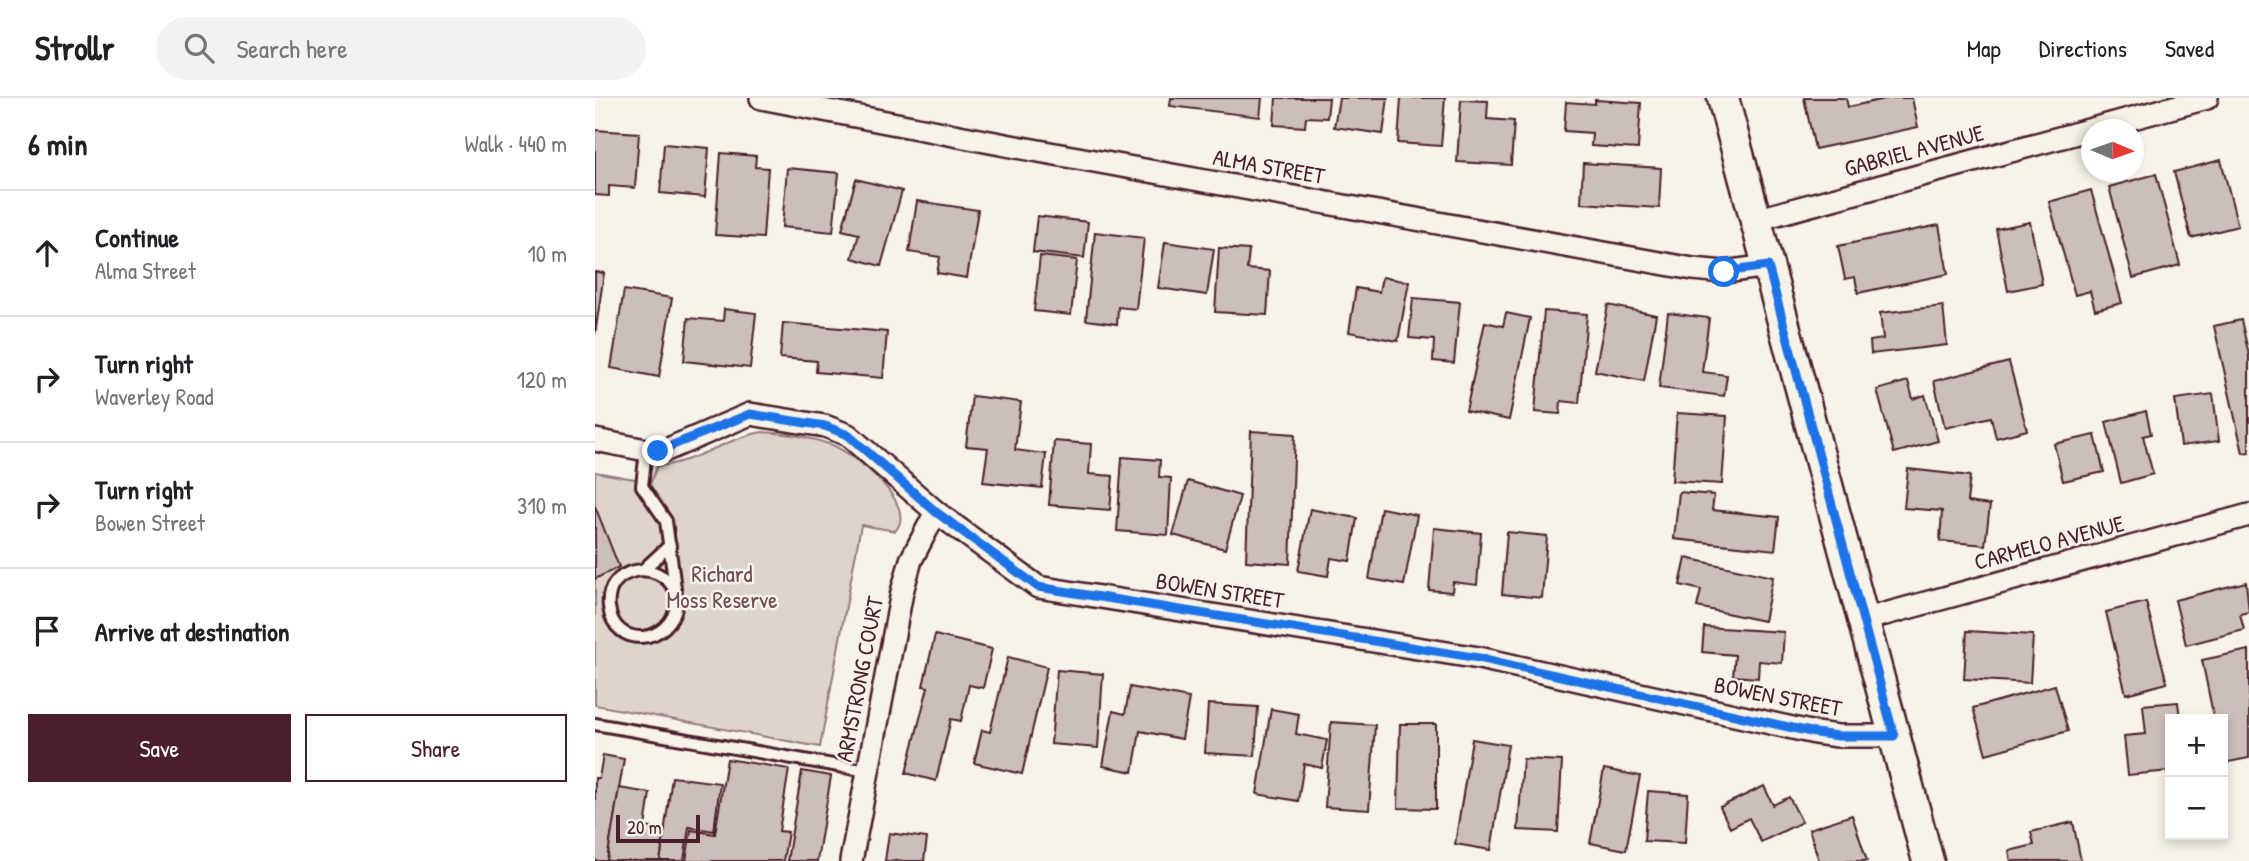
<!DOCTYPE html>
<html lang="en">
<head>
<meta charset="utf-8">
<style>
  :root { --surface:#fff; --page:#f2f2f2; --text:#202124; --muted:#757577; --line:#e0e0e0; --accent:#4a1f2b }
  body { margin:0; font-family:"Patrick Hand",sans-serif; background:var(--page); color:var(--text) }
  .controls { position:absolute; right:21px; bottom:21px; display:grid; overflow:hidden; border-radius:0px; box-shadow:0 4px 10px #0003 }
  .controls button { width:63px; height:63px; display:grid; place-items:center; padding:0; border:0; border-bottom:2px solid var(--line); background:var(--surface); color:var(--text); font:35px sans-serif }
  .compass { position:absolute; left:1486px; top:21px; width:63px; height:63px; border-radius:50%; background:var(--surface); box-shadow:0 4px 10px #0003; rotate:92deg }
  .scale { position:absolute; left:21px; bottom:18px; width:84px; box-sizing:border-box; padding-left:7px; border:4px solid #4a1f2b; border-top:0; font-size:19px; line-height:24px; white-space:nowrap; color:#4a1f2b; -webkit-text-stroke:5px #f7f3e8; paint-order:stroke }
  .stop { position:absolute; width:21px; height:21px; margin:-16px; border:5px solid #1a73e8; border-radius:50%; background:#fff }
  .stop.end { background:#1a73e8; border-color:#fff; box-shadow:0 2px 7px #0008 }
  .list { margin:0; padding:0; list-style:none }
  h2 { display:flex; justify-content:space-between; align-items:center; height:91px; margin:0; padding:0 28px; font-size:30px }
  h2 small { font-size:23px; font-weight:400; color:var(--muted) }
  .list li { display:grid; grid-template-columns:46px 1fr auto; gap:21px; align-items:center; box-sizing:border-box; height:126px; padding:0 28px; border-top:2px solid var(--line) }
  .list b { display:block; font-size:26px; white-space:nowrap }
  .list p { margin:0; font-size:23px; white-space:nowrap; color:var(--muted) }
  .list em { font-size:23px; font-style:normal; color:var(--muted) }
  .actions { display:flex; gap:14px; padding:21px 28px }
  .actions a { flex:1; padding:16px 0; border:2px solid var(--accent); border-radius:0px; text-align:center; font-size:24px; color:var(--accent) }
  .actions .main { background:var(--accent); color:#fff }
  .icon { flex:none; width:38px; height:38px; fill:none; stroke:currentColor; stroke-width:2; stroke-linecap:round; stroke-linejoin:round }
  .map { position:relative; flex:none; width:1654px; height:763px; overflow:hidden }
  header { display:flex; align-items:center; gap:42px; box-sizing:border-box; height:98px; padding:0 35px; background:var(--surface); border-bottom:2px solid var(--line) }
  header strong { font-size:33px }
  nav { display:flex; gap:38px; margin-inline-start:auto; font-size:24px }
  .search { width:490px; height:63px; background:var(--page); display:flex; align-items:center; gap:18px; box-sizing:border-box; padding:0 24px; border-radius:38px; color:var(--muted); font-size:26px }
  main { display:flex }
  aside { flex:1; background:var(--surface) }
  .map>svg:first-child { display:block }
  .green { fill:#ded4cc; stroke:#947a7c; stroke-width:2 }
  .building { fill:#ccbfb9; stroke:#4a1f2b; stroke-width:2 }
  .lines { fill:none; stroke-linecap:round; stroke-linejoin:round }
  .service-casing { stroke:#4a1f2b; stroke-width:16 }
  .minor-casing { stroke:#4a1f2b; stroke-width:26 }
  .secondary-casing { stroke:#4a1f2b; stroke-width:35 }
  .service { stroke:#f7f3e8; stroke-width:10 }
  .minor { stroke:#f7f3e8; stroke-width:21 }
  .secondary { stroke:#f7f3e8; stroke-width:30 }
  .route { stroke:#1a73e8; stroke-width:9 }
  .labels { text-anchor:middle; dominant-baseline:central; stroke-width:5; stroke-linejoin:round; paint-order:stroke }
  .street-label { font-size:23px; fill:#4a1f2b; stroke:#f7f3e8 }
  .park-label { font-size:23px; fill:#6f4c53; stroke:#f7f3e8 }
</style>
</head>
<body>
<header>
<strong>Strollr</strong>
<div class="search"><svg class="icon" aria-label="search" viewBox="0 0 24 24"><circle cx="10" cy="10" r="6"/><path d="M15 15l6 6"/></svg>Search here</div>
<nav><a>Map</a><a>Directions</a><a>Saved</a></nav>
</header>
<main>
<aside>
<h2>6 min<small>Walk · 440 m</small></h2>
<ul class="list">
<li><svg class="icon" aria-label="ahead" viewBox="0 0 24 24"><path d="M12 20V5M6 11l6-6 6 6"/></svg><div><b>Continue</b><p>Alma Street</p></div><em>10 m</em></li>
<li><svg class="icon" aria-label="right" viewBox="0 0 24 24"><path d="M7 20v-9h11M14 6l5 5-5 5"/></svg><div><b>Turn right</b><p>Waverley Road</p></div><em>120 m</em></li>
<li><svg class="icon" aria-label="right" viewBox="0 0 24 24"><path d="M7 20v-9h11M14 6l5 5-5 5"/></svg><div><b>Turn right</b><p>Bowen Street</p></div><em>310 m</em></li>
<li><svg class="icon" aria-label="arrive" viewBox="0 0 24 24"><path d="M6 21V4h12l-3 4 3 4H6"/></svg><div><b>Arrive at destination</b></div></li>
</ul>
<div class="actions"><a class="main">Save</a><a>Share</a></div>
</aside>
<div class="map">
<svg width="1654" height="763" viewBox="0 0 1654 763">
  <rect width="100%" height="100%" fill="#f7f3e8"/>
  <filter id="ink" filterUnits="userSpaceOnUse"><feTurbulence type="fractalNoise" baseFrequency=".0143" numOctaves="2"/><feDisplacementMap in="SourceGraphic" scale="14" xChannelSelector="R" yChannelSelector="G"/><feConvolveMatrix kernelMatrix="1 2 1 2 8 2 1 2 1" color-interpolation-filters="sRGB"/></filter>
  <g filter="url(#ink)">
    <path class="green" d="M168,334c22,1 47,5 69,13 21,8 88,60 63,86l-34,-6 -41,222 -225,-42v-233l56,10 6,-16c37,-2 69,-28 106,-34z"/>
    <g class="building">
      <polygon points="576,0 667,0 665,19 575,8"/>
      <polygon points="681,0 734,0 732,20 711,19 710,29 679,27"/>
      <polygon points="744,0 793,0 788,36 739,29"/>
      <polygon points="806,0 850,0 846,48 803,45"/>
      <polygon points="1209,0 1251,0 1253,9 1294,0 1317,0 1323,29 1220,51"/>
      <polygon points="866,2 893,3 892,21 919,23 916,67 862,64"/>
      <polygon points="1000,2 1046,5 1043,51 996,48 997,35 969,33 971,4 1000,6"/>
      <polygon points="0,32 44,35 40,90 14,88 14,98 0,97"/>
      <polygon points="69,46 114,50 110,99 65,95"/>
      <polygon points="126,55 161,58 160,69 173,70 168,140 120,137"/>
      <polygon points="1626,62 1643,128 1596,140 1579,74"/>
      <polygon points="988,65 1066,70 1064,110 986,105"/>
      <polygon points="192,70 244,75 238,134 187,129"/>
      <polygon points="1561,76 1585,167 1538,180 1514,89"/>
      <polygon points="261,81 307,93 286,168 257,160 264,136 247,132"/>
      <polygon points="1496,92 1527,205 1500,212 1495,193 1480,197 1454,104"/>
      <polygon points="322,103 383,112 372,180 342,175 345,159 314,154"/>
      <polygon points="442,118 493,124 489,160 438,154"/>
      <polygon points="1435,124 1447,186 1413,193 1401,131"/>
      <polygon points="1344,127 1353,176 1263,195 1260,179 1250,181 1243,148"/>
      <polygon points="500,134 549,140 541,211 523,209 522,226 491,222"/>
      <polygon points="570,144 619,151 612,197 563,190"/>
      <polygon points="624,150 654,152 652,171 675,173 672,217 620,214"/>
      <polygon points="445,158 482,162 476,217 439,213"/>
      <polygon points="0,174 9,175 0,237"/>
      <polygon points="787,179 814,184 803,243 754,234 761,190 784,194"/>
      <polygon points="29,192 77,200 64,279 16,270"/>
      <polygon points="818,200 865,204 859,265 838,263 839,242 814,240"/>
      <polygon points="1013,207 1061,217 1049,283 1000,273"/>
      <polygon points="1348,208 1352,247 1276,256 1275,243 1288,241 1285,215"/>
      <polygon points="129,211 161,215 155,270 89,263 93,220 128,223"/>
      <polygon points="949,213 992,216 984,305 966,303 965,316 940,314"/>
      <polygon points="911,215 935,220 914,322 871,313 890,224 908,228"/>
      <polygon points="1073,215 1114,220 1107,274 1132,277 1129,298 1064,290"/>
      <polygon points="1646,222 1654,257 1654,354 1648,355 1619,228"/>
      <polygon points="188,225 292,234 288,280 221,274 222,263 185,260"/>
      <polygon points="1414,264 1432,332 1401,340 1396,319 1350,330 1339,283"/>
      <polygon points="1313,283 1318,301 1330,297 1343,343 1299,355 1282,292"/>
      <polygon points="1618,296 1624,343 1586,348 1580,301"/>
      <polygon points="377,298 426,304 420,352 451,356 447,390 388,384 393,350 371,348"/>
      <polygon points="1551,313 1556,336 1548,338 1558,376 1526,385 1511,324"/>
      <polygon points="1082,315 1132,318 1127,386 1077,383"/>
      <polygon points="656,333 700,336 695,466 651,463"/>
      <polygon points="1500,337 1509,374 1468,383 1459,346"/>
      <polygon points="459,343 496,346 494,376 518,378 515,412 454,407"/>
      <polygon points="527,359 565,362 564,379 576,380 573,437 522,433"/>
      <polygon points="1313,371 1375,378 1372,404 1395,407 1390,447 1345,443 1347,413 1309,410"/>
      <polygon points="593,383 645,398 630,451 578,437"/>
      <polygon points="1084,394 1119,397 1117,412 1184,419 1180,452 1079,441"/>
      <polygon points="0,408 24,469 0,481"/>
      <polygon points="786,410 822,417 809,487 774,481"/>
      <polygon points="715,411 762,420 755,463 736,460 733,478 703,473"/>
      <polygon points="839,430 886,435 882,487 858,484 857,494 834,492"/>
      <polygon points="912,434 952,438 947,500 907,496"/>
      <polygon points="1091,460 1178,479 1169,523 1102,509 1106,492 1085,487"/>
      <polygon points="1651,484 1654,514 1645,516 1649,532 1591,547 1580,502"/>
      <polygon points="1551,504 1572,585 1531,596 1511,514"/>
      <polygon points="1109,529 1189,534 1187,565 1164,563 1163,580 1138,578 1140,557 1107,554"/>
      <polygon points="1372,533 1438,537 1435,585 1369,581"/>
      <polygon points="340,537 397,551 388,590 374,587 366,623 356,621 341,683 311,675 333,589 328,588"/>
      <polygon points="1654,552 1654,660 1628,665 1628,621 1619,621 1607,562"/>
      <polygon points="413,559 452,569 427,676 379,665 387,632 395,634"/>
      <polygon points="462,572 508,576 503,650 456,646"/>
      <polygon points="1460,587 1473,633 1391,656 1378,610"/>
      <polygon points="535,589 594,600 587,641 545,633 538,674 508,668 518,613 530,616"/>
      <polygon points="1583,604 1585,621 1575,621 1575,673 1533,677 1529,638 1551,636 1548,607"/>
      <polygon points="613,606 663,609 660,658 610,655"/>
      <polygon points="676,611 704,616 701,636 732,642 727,670 709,666 703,703 662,696"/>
      <polygon points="736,624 780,627 774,712 730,709"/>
      <polygon points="805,626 841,626 841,711 803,710"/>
      <polygon points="877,641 913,647 896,752 860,746"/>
      <polygon points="8,657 29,661 12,763 0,763 0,680 4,680"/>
      <polygon points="132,661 194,671 184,733 193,734 188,763 91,763 96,732 120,736"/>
      <polygon points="928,661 967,663 963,734 923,732"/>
      <polygon points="1009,671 1045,678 1031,752 995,745"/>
      <polygon points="207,673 236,678 222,763 192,763"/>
      <polygon points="77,679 125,685 119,733 94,729 89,763 65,763"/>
      <polygon points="1169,688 1178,707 1194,699 1207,724 1166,744 1154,720 1135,730 1125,709"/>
      <polygon points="24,690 55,695 50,729 70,732 65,763 12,763"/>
      <polygon points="1053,693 1093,696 1090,745 1049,743"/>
      <polygon points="1257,717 1272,763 1224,763 1214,731"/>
      <polygon points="1478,724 1486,763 1416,763 1414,753 1439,747 1436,734"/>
      <polygon points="294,735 332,740 329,763 290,763"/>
    </g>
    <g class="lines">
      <g class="service-casing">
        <g id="service">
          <path d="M51,352l-4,36 24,35 11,82c-6,42 -63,47 -68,4 -5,-40 50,-50 66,-16"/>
          <polyline points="49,471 75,447"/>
          <polyline points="0,626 273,673"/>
        </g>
      </g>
      <g class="minor-casing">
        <g id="minor">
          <polyline points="166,0 416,48 1098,171 1129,174 1173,168"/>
          <polyline points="1160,122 1612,0"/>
          <polyline points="0,342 51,352 71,352 155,316 230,328 253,337 341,414 443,489 884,560 1220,635 1243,638 1299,638"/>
          <polyline points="1268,522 1654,417"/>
          <polyline points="256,763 307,494 316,462 341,414"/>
        </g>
      </g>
      <g class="secondary-casing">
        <polyline id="secondary" points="1128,0 1333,763"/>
      </g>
      <use href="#service" class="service"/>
      <use href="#minor" class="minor"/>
      <use href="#secondary" class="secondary"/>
    </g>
  </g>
  <g class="lines" filter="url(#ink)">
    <polyline class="route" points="63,353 155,316 230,328 253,337 341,414 443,489 884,560 1220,635 1243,638 1299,638 1173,168 1129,174"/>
  </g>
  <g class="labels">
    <g class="street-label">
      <text transform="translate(1319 52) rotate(-15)">GABRIEL AVENUE</text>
      <text transform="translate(674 68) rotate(10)">ALMA STREET</text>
      <text transform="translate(1454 444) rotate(-15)">CARMELO AVENUE</text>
      <text transform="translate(625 492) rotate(9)">BOWEN STREET</text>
      <text transform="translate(264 581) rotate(-79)">ARMSTRONG COURT</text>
      <text transform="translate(1183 598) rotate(11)">BOWEN STREET</text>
    </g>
    <g class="park-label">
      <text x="127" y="475">Richard<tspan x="127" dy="26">Moss Reserve</tspan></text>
    </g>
  </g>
</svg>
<div class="controls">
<button>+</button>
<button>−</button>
</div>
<svg class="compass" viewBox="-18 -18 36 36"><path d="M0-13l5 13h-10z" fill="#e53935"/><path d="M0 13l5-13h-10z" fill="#757577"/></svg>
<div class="scale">20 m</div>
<div class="stop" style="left:1129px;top:174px"></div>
<div class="stop end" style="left:63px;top:353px"></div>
</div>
</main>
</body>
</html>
